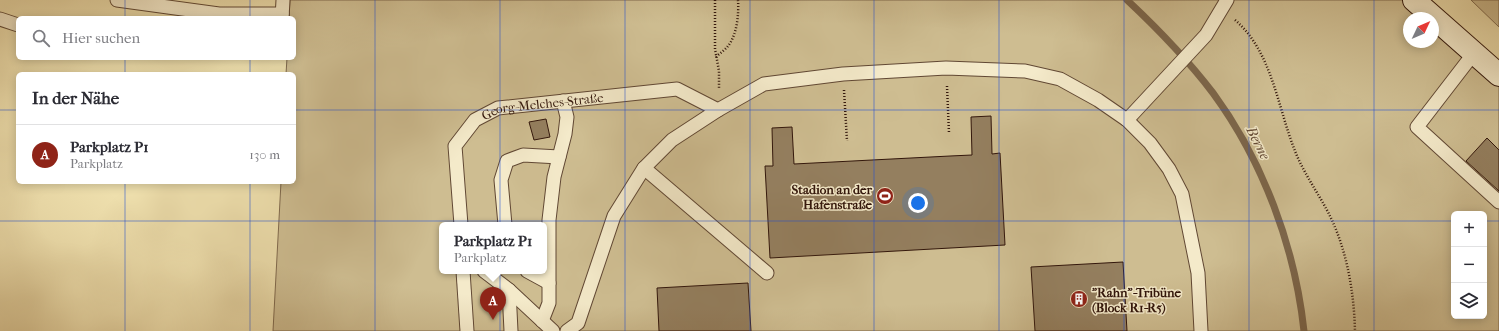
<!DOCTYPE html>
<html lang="de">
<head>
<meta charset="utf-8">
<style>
  :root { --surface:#fff; --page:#f2f2f3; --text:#2b2b33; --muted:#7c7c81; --line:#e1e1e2; --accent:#8f2418 }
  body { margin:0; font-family:"IM FELL French Canon",serif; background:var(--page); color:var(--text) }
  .controls { position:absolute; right:12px; bottom:12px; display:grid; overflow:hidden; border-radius:6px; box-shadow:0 2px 10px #0003 }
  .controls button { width:36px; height:36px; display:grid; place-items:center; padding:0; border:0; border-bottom:1px solid var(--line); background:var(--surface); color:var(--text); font:20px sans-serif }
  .compass { position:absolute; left:1403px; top:12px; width:36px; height:36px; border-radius:50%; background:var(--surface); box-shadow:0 2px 10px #0003; rotate:46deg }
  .you { position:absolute; left:918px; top:203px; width:14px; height:14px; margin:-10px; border:3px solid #fff; border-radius:50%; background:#1a73e8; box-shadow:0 0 0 6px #1a73e833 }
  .badge { display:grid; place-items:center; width:26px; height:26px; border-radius:50%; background:var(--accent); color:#fff; font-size:13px; font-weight:700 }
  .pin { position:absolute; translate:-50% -33px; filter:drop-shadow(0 1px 2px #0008) }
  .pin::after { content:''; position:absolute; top:21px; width:14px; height:12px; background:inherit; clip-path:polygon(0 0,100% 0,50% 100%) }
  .popup { position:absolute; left:439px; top:222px; width:108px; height:52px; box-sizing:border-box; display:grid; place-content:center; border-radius:6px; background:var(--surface); filter:drop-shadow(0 1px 3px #0005); font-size:13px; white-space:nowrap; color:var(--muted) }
  .popup b { font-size:15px; color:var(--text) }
  .popup::after { content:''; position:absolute; left:50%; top:100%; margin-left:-8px; border:8px solid transparent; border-top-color:var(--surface) }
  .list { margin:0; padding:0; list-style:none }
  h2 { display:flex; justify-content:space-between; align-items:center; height:52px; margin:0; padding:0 16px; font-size:17px }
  h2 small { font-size:13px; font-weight:400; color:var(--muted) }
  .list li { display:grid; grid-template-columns:26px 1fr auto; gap:12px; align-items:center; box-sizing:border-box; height:60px; padding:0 16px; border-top:1px solid var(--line) }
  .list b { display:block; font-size:15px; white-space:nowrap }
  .list p { margin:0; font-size:13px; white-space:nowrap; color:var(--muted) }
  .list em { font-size:13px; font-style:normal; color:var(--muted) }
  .icon { flex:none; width:22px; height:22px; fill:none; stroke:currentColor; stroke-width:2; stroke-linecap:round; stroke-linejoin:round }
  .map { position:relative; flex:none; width:1499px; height:331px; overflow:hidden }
  .search { position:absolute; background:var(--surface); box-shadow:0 2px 10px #0003; left:16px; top:16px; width:280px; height:44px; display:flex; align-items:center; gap:10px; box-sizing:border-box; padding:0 14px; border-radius:6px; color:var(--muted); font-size:15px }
  .panel { position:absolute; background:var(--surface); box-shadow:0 2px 10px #0003; left:16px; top:72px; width:280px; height:112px; border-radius:6px }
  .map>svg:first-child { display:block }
  .green { fill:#cebd91; stroke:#806a4e; fill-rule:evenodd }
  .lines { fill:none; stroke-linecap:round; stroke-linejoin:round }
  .stream { stroke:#7c664b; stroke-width:7 }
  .building { fill:#947f5f; stroke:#32160b }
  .lane-casing { stroke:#614834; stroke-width:15 }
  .secondary-casing { stroke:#32160b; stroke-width:24 }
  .path { stroke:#32160b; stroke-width:2.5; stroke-dasharray:1 2; stroke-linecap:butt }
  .lane { stroke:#f4eaca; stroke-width:13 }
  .secondary { stroke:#f4eaca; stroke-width:22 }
  .grid { fill:none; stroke:#1d4ed8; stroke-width:1; stroke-opacity:0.55 }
  .labels { text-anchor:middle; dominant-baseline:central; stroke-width:3; stroke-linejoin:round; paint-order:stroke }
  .street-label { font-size:13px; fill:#32160b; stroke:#f4eaca }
  .poi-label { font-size:13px; font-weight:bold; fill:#32160b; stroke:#f4eaca; text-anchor:end }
  .water-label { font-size:14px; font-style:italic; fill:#644b36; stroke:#f4eaca }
</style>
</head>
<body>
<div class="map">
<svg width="1499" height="331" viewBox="0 0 1499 331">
  <rect width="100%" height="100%" fill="#eedfad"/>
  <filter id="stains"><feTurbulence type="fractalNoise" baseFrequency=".005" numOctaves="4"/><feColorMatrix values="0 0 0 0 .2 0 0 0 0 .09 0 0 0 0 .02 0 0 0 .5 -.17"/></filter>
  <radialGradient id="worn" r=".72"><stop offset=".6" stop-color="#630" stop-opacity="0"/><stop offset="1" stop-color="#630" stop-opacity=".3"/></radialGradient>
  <g class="green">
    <path d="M290,0h1121l21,18h-23v24h24v-23l66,59v253h-1226l8,-149h13v-108h-8l1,-16h7v-40h-5zM1454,214h30v102h-30zM442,225h102v46h-102z"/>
    <polygon points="1471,0 1499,0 1499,27"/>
  </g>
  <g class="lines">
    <path class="stream" d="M1127,0c31,29 60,59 86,93 50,68 82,154 91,238"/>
  </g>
  <g class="building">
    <polygon points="991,116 992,154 1000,153 1005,245 770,258 765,166 773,166 772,128 792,127 794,164 950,156 972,155 971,117"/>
    <polygon points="546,119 550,137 534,140 529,122"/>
    <polygon points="1487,138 1499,150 1499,191 1466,161"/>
    <polygon points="1123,262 1127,331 1035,331 1031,267"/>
    <polygon points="748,283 751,331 659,331 657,288"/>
  </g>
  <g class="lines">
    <g class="lane-casing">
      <g id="lane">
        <polyline points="117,0 219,14 282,14"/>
        <polyline points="282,18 283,0"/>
        <polyline points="0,19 18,25"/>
        <polyline points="1474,53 1417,127 1499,202"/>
        <polyline points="1127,120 1206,35 1227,0"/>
        <polyline points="644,168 767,273"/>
        <path id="s1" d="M461,225l-6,-79 20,-26 23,-12 179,-19 41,21"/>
        <polyline points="505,225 501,180 507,161 523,155 559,157"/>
        <polyline points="463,271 467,331"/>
        <polyline points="484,271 509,290 553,331"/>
        <polyline points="527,271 549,283"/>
        <polyline points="509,290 511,331"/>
        <polyline points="542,321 549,303 549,220 554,177 565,134 567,117 563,101"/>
        <polyline points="567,331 578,323 614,216 644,168 672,140 718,110 764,84 843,74 946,68 1025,71 1060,79 1098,100 1127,120 1150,143 1169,169 1182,194 1198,273 1201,331"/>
      </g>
    </g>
    <g class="secondary-casing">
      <polyline id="secondary" points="1414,0 1499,75"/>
    </g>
    <g class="path">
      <polyline points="715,0 715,49 719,71 719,89"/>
      <path d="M1235,20c37,31 43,89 60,131 9,23 24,43 35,65 17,35 24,76 25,115"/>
      <path d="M716,57c4,-4 9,-7 12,-11 9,-11 11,-32 10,-46"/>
      <polyline points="947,86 949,133"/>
      <polyline points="844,90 847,141"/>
    </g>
    <use href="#lane" class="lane"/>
    <use href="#secondary" class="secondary"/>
  </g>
  <path class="grid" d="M125,0v18M250,0v18M375,0v331M500,0v331M625,0v331M750,0v331M874,0v331M999,0v331M1124,0v331M1249,0v331M1374,0v331M125,58v16M250,58v16M0,110h18M294,110h1205M125,182v149M250,182v149M0,221h1454M1484,221h15"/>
  <defs>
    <g id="stadium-disc" transform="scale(0.9)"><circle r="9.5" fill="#8f2418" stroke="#f4eaca"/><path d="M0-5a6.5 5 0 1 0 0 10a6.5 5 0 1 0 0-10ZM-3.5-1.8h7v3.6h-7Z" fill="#fff"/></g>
    <g id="building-disc" transform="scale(0.9)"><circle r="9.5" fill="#8f2418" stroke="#f4eaca"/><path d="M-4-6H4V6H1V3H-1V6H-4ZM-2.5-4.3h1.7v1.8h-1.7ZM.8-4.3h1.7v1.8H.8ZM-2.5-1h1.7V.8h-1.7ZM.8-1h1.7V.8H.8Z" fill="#fff"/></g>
  </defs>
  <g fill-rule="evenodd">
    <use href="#stadium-disc" x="885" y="196"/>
    <use href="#building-disc" x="1079" y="299"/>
  </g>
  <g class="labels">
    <g class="street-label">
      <text stroke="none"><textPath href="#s1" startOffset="182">Georg-Melches-Straße</textPath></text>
    </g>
    <g class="poi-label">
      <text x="872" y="189">Stadion an der<tspan x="872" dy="15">Hafenstraße</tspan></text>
      <text x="1092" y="292" text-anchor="start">"Rahn"-Tribüne<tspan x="1092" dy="15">(Block R1-R5)</tspan></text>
    </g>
    <g class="water-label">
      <text transform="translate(1258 143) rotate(63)">Berne</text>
    </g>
  </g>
  <rect width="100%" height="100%" filter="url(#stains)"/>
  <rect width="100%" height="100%" fill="url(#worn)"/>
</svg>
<div class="controls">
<button>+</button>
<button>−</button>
<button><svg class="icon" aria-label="layers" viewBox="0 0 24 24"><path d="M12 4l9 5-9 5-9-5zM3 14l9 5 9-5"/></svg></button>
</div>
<svg class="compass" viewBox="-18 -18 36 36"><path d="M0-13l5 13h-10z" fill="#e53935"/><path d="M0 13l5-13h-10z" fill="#7c7c81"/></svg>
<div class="you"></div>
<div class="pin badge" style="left:493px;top:320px">A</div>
<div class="popup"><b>Parkplatz P1</b>Parkplatz</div>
<div class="search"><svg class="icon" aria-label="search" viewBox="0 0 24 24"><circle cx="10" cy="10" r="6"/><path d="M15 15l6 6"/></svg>Hier suchen</div>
<section class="panel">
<h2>In der Nähe<small></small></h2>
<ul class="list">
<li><span class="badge">A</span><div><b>Parkplatz P1</b><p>Parkplatz</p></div><em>130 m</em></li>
</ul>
</section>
</div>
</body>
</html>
